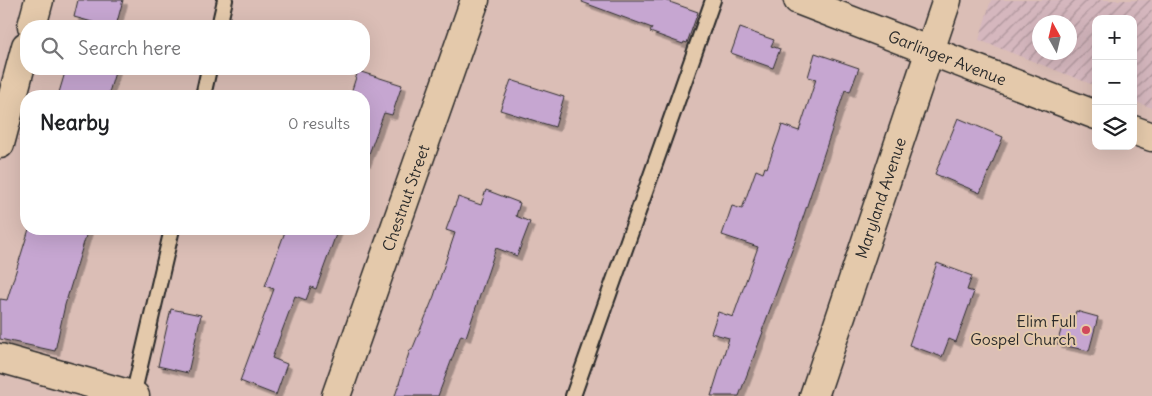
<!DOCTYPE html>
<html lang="en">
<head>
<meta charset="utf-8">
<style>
  :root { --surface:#fff; --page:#f2f2f2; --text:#202124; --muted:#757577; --line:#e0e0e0 }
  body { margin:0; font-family:Delius,sans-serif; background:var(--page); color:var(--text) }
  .controls { position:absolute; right:15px; top:15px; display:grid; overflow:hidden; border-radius:10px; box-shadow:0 5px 20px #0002 }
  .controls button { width:45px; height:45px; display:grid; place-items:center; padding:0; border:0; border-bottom:1px solid var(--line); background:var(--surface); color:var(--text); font:25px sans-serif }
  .compass { position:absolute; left:1032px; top:15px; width:45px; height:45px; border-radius:50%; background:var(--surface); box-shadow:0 5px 20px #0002; rotate:352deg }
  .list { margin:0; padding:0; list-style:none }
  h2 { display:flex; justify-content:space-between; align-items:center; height:65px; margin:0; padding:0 20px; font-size:21px }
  h2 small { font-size:16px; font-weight:400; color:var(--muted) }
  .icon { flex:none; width:28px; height:28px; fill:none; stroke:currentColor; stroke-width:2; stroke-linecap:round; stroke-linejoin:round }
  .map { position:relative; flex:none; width:1152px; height:396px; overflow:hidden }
  .search { position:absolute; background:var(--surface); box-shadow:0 5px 20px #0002; left:20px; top:20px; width:350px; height:55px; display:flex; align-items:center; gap:12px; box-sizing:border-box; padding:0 18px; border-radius:20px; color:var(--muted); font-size:19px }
  .panel { position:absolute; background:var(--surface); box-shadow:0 5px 20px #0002; left:20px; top:90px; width:350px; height:145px; border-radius:20px }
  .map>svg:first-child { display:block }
  .industrial { fill:url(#industrial-furrows); fill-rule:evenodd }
  .building { fill:#c6a6d1; stroke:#2b2b2b; filter:url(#shadow) }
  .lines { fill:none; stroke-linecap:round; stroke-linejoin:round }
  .lane-casing { stroke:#2b2b2b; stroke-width:18 }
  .street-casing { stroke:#2b2b2b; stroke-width:31 }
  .secondary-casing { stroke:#2b2b2b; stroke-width:31 }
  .lane { stroke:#e4c9ab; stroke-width:14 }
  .street { stroke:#e4c9ab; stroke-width:28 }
  .secondary { stroke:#e4c9ab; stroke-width:28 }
  .poi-dot { fill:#d1495b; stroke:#e4c9ab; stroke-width:2 }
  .labels { text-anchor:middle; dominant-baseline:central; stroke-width:4; stroke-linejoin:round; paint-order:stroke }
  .street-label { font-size:16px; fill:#2b2b2b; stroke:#e4c9ab }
  .poi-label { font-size:16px; fill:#2b2b2b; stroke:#e4c9ab; text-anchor:end }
</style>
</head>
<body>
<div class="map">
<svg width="1152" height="396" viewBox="0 0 1152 396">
  <defs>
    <pattern id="industrial-furrows" width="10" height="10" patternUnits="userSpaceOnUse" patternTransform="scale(1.25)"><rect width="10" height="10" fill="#d5b7be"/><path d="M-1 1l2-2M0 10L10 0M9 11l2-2" fill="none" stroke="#ad959b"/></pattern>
    <filter id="shadow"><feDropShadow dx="4.5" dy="4.5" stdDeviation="0" flood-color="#0004"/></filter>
  </defs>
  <rect width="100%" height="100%" fill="#dbbeb6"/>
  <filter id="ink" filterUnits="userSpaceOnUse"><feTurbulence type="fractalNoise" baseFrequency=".02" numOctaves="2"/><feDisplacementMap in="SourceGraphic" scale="10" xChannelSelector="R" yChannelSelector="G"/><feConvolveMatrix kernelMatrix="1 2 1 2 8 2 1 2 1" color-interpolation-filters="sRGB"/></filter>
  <g filter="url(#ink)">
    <path class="industrial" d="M991,0h161v108l-19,-7v-82h-37v67l-117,-46zM1040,22h30v30h-30z"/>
    <g class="building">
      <polygon points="78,0 123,0 116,26 107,26 74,17"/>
      <polygon points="583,0 664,0 698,12 687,43 684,42 683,44 650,32 652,28 582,2"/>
      <polygon points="740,28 774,40 771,46 780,49 773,68 731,53"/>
      <polygon points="815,53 859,68 850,92 845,90 795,242 762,331 763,332 739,396 711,396 729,338 711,333 718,312 733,317 758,247 722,235 732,206 742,209 756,170 763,173 765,167 767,168 782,125 799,131 816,79 808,77"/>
      <polygon points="66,69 116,69 108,96 58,96"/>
      <polygon points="358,71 402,85 392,115 384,113 366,162 364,161 364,96 350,96"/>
      <polygon points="511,80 564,97 555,127 500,110"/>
      <polygon points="958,118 1003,137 980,193 935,174"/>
      <polygon points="486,190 520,203 516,216 530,222 517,256 496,248 466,337 461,335 438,396 395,396 410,350 412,350 434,296 455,233 446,230 458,197 481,205"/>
      <polygon points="29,229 88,229 65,305 55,351 0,339 0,299 7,300"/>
      <polygon points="286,229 338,229 316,289 311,287 306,300 295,296 272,358 287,364 276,395 240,381 274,289 265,286"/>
      <polygon points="937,263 972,276 967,290 974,292 956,342 949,339 942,357 909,345"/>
      <polygon points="171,309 201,315 188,373 158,366"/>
      <polygon points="1076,311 1098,317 1089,351 1057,344 1063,323 1072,326"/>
    </g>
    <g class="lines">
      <g class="lane-casing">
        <g id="lane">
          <polyline points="219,26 225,0"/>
          <polyline points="203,96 209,69"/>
          <polyline points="133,396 172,229"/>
          <polyline points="573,396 713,0"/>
        </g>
      </g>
      <g class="street-casing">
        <g id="street">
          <path id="s1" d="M798,0l298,115"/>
          <polyline points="32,26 39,0"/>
          <polyline points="1133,130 1152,137"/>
          <polyline points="0,144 26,46"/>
          <polyline points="0,358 135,396"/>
          <path id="s2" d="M336,396l139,-396"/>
        </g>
      </g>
      <g class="secondary-casing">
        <g id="secondary">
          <path id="s3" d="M814,396l133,-396"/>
        </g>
      </g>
      <use href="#lane" class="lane"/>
      <use href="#street" class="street"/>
      <use href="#secondary" class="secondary"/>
    </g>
  </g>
  <circle class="poi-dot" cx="1086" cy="330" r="5"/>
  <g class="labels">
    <g class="street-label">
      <text stroke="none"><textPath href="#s1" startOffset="160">Garlinger Avenue</textPath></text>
      <text stroke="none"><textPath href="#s2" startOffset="210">Chestnut Street</textPath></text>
      <text stroke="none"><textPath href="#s3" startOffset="209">Maryland Avenue</textPath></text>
    </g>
    <g class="poi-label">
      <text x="1076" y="321">Elim Full<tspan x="1076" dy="18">Gospel Church</tspan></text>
    </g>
  </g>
</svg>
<div class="controls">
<button>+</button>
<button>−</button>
<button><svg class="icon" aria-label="layers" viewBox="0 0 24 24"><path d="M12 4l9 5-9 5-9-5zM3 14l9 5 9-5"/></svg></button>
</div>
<svg class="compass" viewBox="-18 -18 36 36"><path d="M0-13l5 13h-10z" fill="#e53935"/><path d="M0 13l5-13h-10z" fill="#757577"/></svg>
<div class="search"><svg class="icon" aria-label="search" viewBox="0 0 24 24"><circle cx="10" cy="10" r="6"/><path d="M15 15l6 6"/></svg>Search here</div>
<section class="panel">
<h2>Nearby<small>0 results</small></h2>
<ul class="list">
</ul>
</section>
</div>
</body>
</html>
